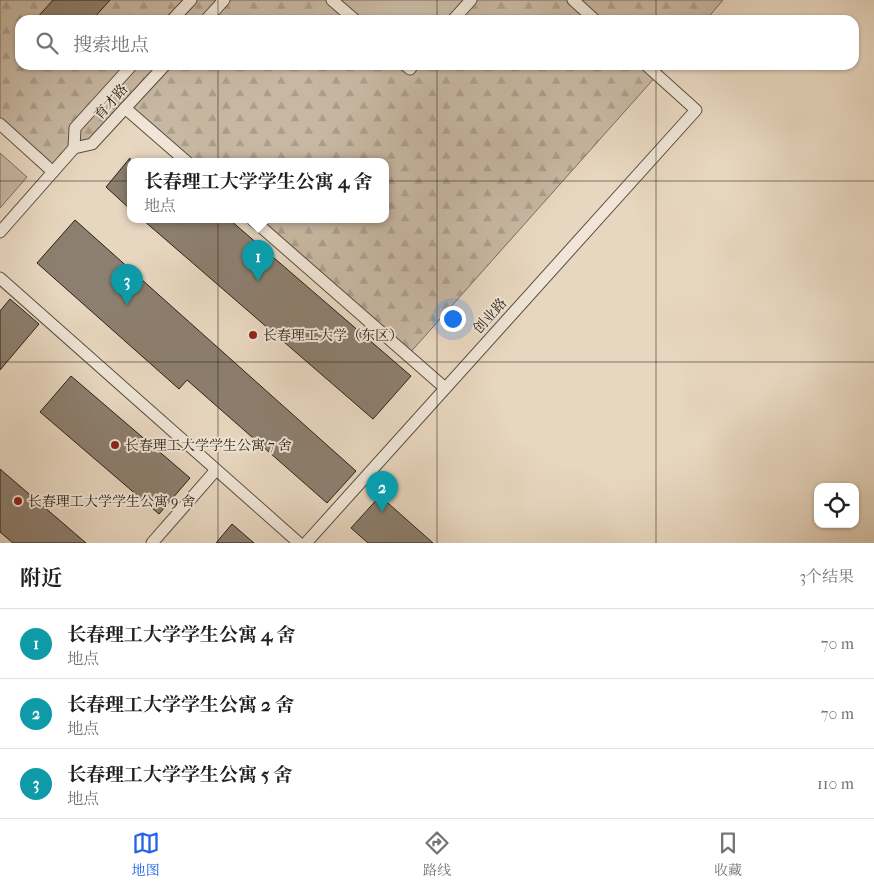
<!DOCTYPE html>
<html lang="zh">
<head>
<meta charset="utf-8">
<style>
  :root { --surface:#fff; --page:#f6f6f6; --text:#202124; --muted:#757577; --line:#e0e0e0; --accent:#2563eb }
  body { margin:0; font-family:"IM FELL French Canon","Noto Serif SC",serif; background:var(--page); color:var(--text) }
  .controls { position:absolute; right:15px; bottom:15px; display:grid; overflow:hidden; border-radius:10px; box-shadow:0 1px 4px #0004 }
  .controls button { width:45px; height:45px; display:grid; place-items:center; padding:0; border:0; border-bottom:1px solid var(--line); background:var(--surface); color:var(--text); font:25px sans-serif }
  .you { position:absolute; left:452px; top:318px; width:18px; height:18px; margin:-12px; border:4px solid #fff; border-radius:50%; background:#1a73e8; box-shadow:0 0 0 8px #1a73e833 }
  .badge { display:grid; place-items:center; width:32px; height:32px; border-radius:50%; background:var(--accent); color:#fff; font-size:16px; font-weight:700 }
  .pin { position:absolute; translate:-50% -41px; filter:drop-shadow(0 1px 2px #0008) }
  .pin::after { content:''; position:absolute; top:26px; width:18px; height:15px; background:inherit; clip-path:polygon(0 0,100% 0,50% 100%) }
  .popup { position:absolute; left:127px; top:158px; width:262px; height:65px; box-sizing:border-box; display:grid; place-content:center; border-radius:10px; background:var(--surface); filter:drop-shadow(0 1px 4px #0005); font-size:16px; white-space:nowrap; color:var(--muted) }
  .popup b { font-size:19px; color:var(--text) }
  .popup::after { content:''; position:absolute; left:50%; top:100%; margin-left:-10px; border:10px solid transparent; border-top-color:var(--surface) }
  .list { margin:0; padding:0; list-style:none }
  h2 { display:flex; justify-content:space-between; align-items:center; height:65px; margin:0; padding:0 20px; font-size:21px }
  h2 small { font-size:16px; font-weight:400; color:var(--muted) }
  .list li { display:grid; grid-template-columns:32px 1fr auto; gap:15px; align-items:center; box-sizing:border-box; height:70px; padding:0 20px; border-top:1px solid var(--line) }
  .list b { display:block; font-size:19px; white-space:nowrap }
  .list p { margin:0; font-size:16px; white-space:nowrap; color:var(--muted) }
  .list em { font-size:16px; font-style:normal; color:var(--muted) }
  .icon { flex:none; width:28px; height:28px; fill:none; stroke:currentColor; stroke-width:2; stroke-linecap:round; stroke-linejoin:round }
  .map { position:relative; flex:none; width:874px; height:543px; overflow:hidden }
  .search { position:absolute; background:var(--surface); box-shadow:0 1px 4px #0004; left:15px; right:15px; top:15px; height:55px; display:flex; align-items:center; gap:12px; box-sizing:border-box; padding:0 18px; border-radius:15px; color:var(--muted); font-size:19px }
  .sheet { height:275px; background:var(--surface) }
  nav { display:flex; justify-content:space-around; align-items:center; box-sizing:border-box; height:70px; border-top:1px solid var(--line); background:var(--surface); font-size:14px; color:var(--muted) }
  nav a { display:grid; justify-items:center; gap:2px }
  nav .on { color:var(--accent) }
  .map>svg:first-child { display:block }
  .grass { fill:#c8b8a3; stroke:#796c5d }
  .forest { fill:url(#forest-firs); stroke:#796c5d }
  .building { fill:#8d7f6f; stroke:#2a2017 }
  .lines { fill:none; stroke-linecap:round; stroke-linejoin:round }
  .lane-casing { stroke:#5a4e41; stroke-width:13 }
  .lane { stroke:#f0e5d6; stroke-width:11 }
  .grid { fill:none; stroke:#2a2017; stroke-width:1; stroke-opacity:0.55 }
  .poi-dot { fill:#8f2418; stroke:#f0e5d6; stroke-width:2 }
  .labels { text-anchor:middle; dominant-baseline:central; stroke-width:4; stroke-linejoin:round; paint-order:stroke }
  .street-label { font-size:14px; fill:#2a2017; stroke:#f0e5d6 }
  .poi-label { font-size:14px; fill:#2a2017; stroke:#f0e5d6; text-anchor:start }
</style>
</head>
<body>
<div class="map">
<svg width="874" height="543" viewBox="0 0 874 543">
  <defs>
    <pattern id="forest-firs" width="22" height="20" patternUnits="userSpaceOnUse" patternTransform="scale(1.25)"><rect width="22" height="20" fill="#c8b8a3"/><path d="M5 1l3.5 6h-7zM16 11l3.5 6h-7z" fill="#ac9e8c"/></pattern>
  </defs>
  <rect width="100%" height="100%" fill="#e8d7c0"/>
  <filter id="stains"><feTurbulence type="fractalNoise" baseFrequency=".004" numOctaves="4"/><feColorMatrix values="0 0 0 0 .2 0 0 0 0 .09 0 0 0 0 .02 0 0 0 .5 -.17"/></filter>
  <radialGradient id="worn" r=".72"><stop offset=".6" stop-color="#630" stop-opacity="0"/><stop offset="1" stop-color="#630" stop-opacity=".3"/></radialGradient>
  <g class="grass">
    <polygon points="333,0 471,0 453,20 355,20"/>
    <polygon points="0,153 27,177 0,208"/>
  </g>
  <g class="forest">
    <polygon points="0,0 333,0 355,20 20,20 20,65 666,65 408,355 253,220 386,220 386,162 187,162 125,108 92,144 74,148 53,172 0,124"/>
    <polygon points="471,0 723,0 706,20 453,20"/>
  </g>
  <g class="building">
    <polygon points="53,0 110,0 92,20 35,20"/>
    <polygon points="130,158 130,209 106,187"/>
    <polygon points="75,220 356,471 327,503 187,380 179,389 37,263"/>
    <polygon points="143,220 230,220 411,376 373,419"/>
    <polygon points="10,299 39,324 0,370 0,311"/>
    <polygon points="71,376 190,478 159,514 40,412"/>
    <polygon points="0,469 86,543 13,543 0,532"/>
    <polygon points="380,496 433,543 368,543 351,528"/>
    <polygon points="232,524 254,543 216,543"/>
  </g>
  <g class="lines">
    <g class="lane-casing">
      <g id="lane">
        <polyline points="332,0 355,20"/>
        <polyline points="573,0 595,20"/>
        <polyline points="172,20 191,0"/>
        <polyline points="206,20 224,0"/>
        <polyline points="453,20 471,0"/>
        <polyline points="132,65 75,128 74,148 92,144 165,65"/>
        <polyline points="405,65 410,69 413,65"/>
        <polyline points="125,108 187,162"/>
        <polyline points="0,124 53,172"/>
        <polyline points="253,220 445,388"/>
        <polyline points="0,232 74,148"/>
        <polyline points="0,278 299,543"/>
        <polyline points="152,543 216,470"/>
        <polyline points="306,543 696,110 646,65"/>
      </g>
    </g>
    <use href="#lane" class="lane"/>
  </g>
  <path class="grid" d="M218,0v20M437,0v20M656,0v20M218,65v478M437,65v478M656,65v478M0,181h874M0,362h874"/>
  <g class="poi-dot">
    <circle cx="253" cy="335" r="5"/>
    <circle cx="115" cy="445" r="5"/>
    <circle cx="18" cy="501" r="5"/>
  </g>
  <g class="labels">
    <g class="street-label">
      <text transform="translate(111 102) rotate(-48)">育才路</text>
      <text transform="translate(490 316) rotate(-48)">创业路</text>
    </g>
    <g class="poi-label">
      <text x="263" y="335">长春理工大学（东区）</text>
      <text x="125" y="445">长春理工大学学生公寓 7 舍</text>
      <text x="28" y="501">长春理工大学学生公寓 9 舍</text>
    </g>
  </g>
  <rect width="100%" height="100%" filter="url(#stains)"/>
  <rect width="100%" height="100%" fill="url(#worn)"/>
</svg>
<div class="controls">
<button><svg class="icon" aria-label="locate" viewBox="0 0 24 24"><circle cx="12" cy="12" r="6"/><path d="M12 2v4M12 18v4M2 12h4M18 12h4"/></svg></button>
</div>
<div class="you"></div>
<div class="pin badge" style="left:258px;top:281px;background:#0f9aa8">1</div>
<div class="popup"><b>长春理工大学学生公寓 4 舍</b>地点</div>
<div class="pin badge" style="left:382px;top:512px;background:#0f9aa8">2</div>
<div class="pin badge" style="left:127px;top:305px;background:#0f9aa8">3</div>
<div class="search"><svg class="icon" aria-label="search" viewBox="0 0 24 24"><circle cx="10" cy="10" r="6"/><path d="M15 15l6 6"/></svg>搜索地点</div>
</div>
<section class="sheet">
<h2>附近<small>3个结果</small></h2>
<ul class="list">
<li><span class="badge" style="background:#0f9aa8">1</span><div><b>长春理工大学学生公寓 4 舍</b><p>地点</p></div><em>70 m</em></li>
<li><span class="badge" style="background:#0f9aa8">2</span><div><b>长春理工大学学生公寓 2 舍</b><p>地点</p></div><em>70 m</em></li>
<li><span class="badge" style="background:#0f9aa8">3</span><div><b>长春理工大学学生公寓 5 舍</b><p>地点</p></div><em>110 m</em></li>
</ul>
</section>
<nav>
<a class="on"><svg class="icon" aria-label="map" viewBox="0 0 24 24"><path d="M3 6l6-2 6 2 6-2v14l-6 2-6-2-6 2zM9 4v14M15 6v14"/></svg>地图</a>
<a><svg class="icon" aria-label="directions" viewBox="0 0 24 24"><path d="M12 3l9 9-9 9-9-9zM9 14v-3h6M13 9l2 2-2 2"/></svg>路线</a>
<a><svg class="icon" aria-label="saved" viewBox="0 0 24 24"><path d="M7 4h10v16l-5-4-5 4z"/></svg>收藏</a>
</nav>
</body>
</html>
